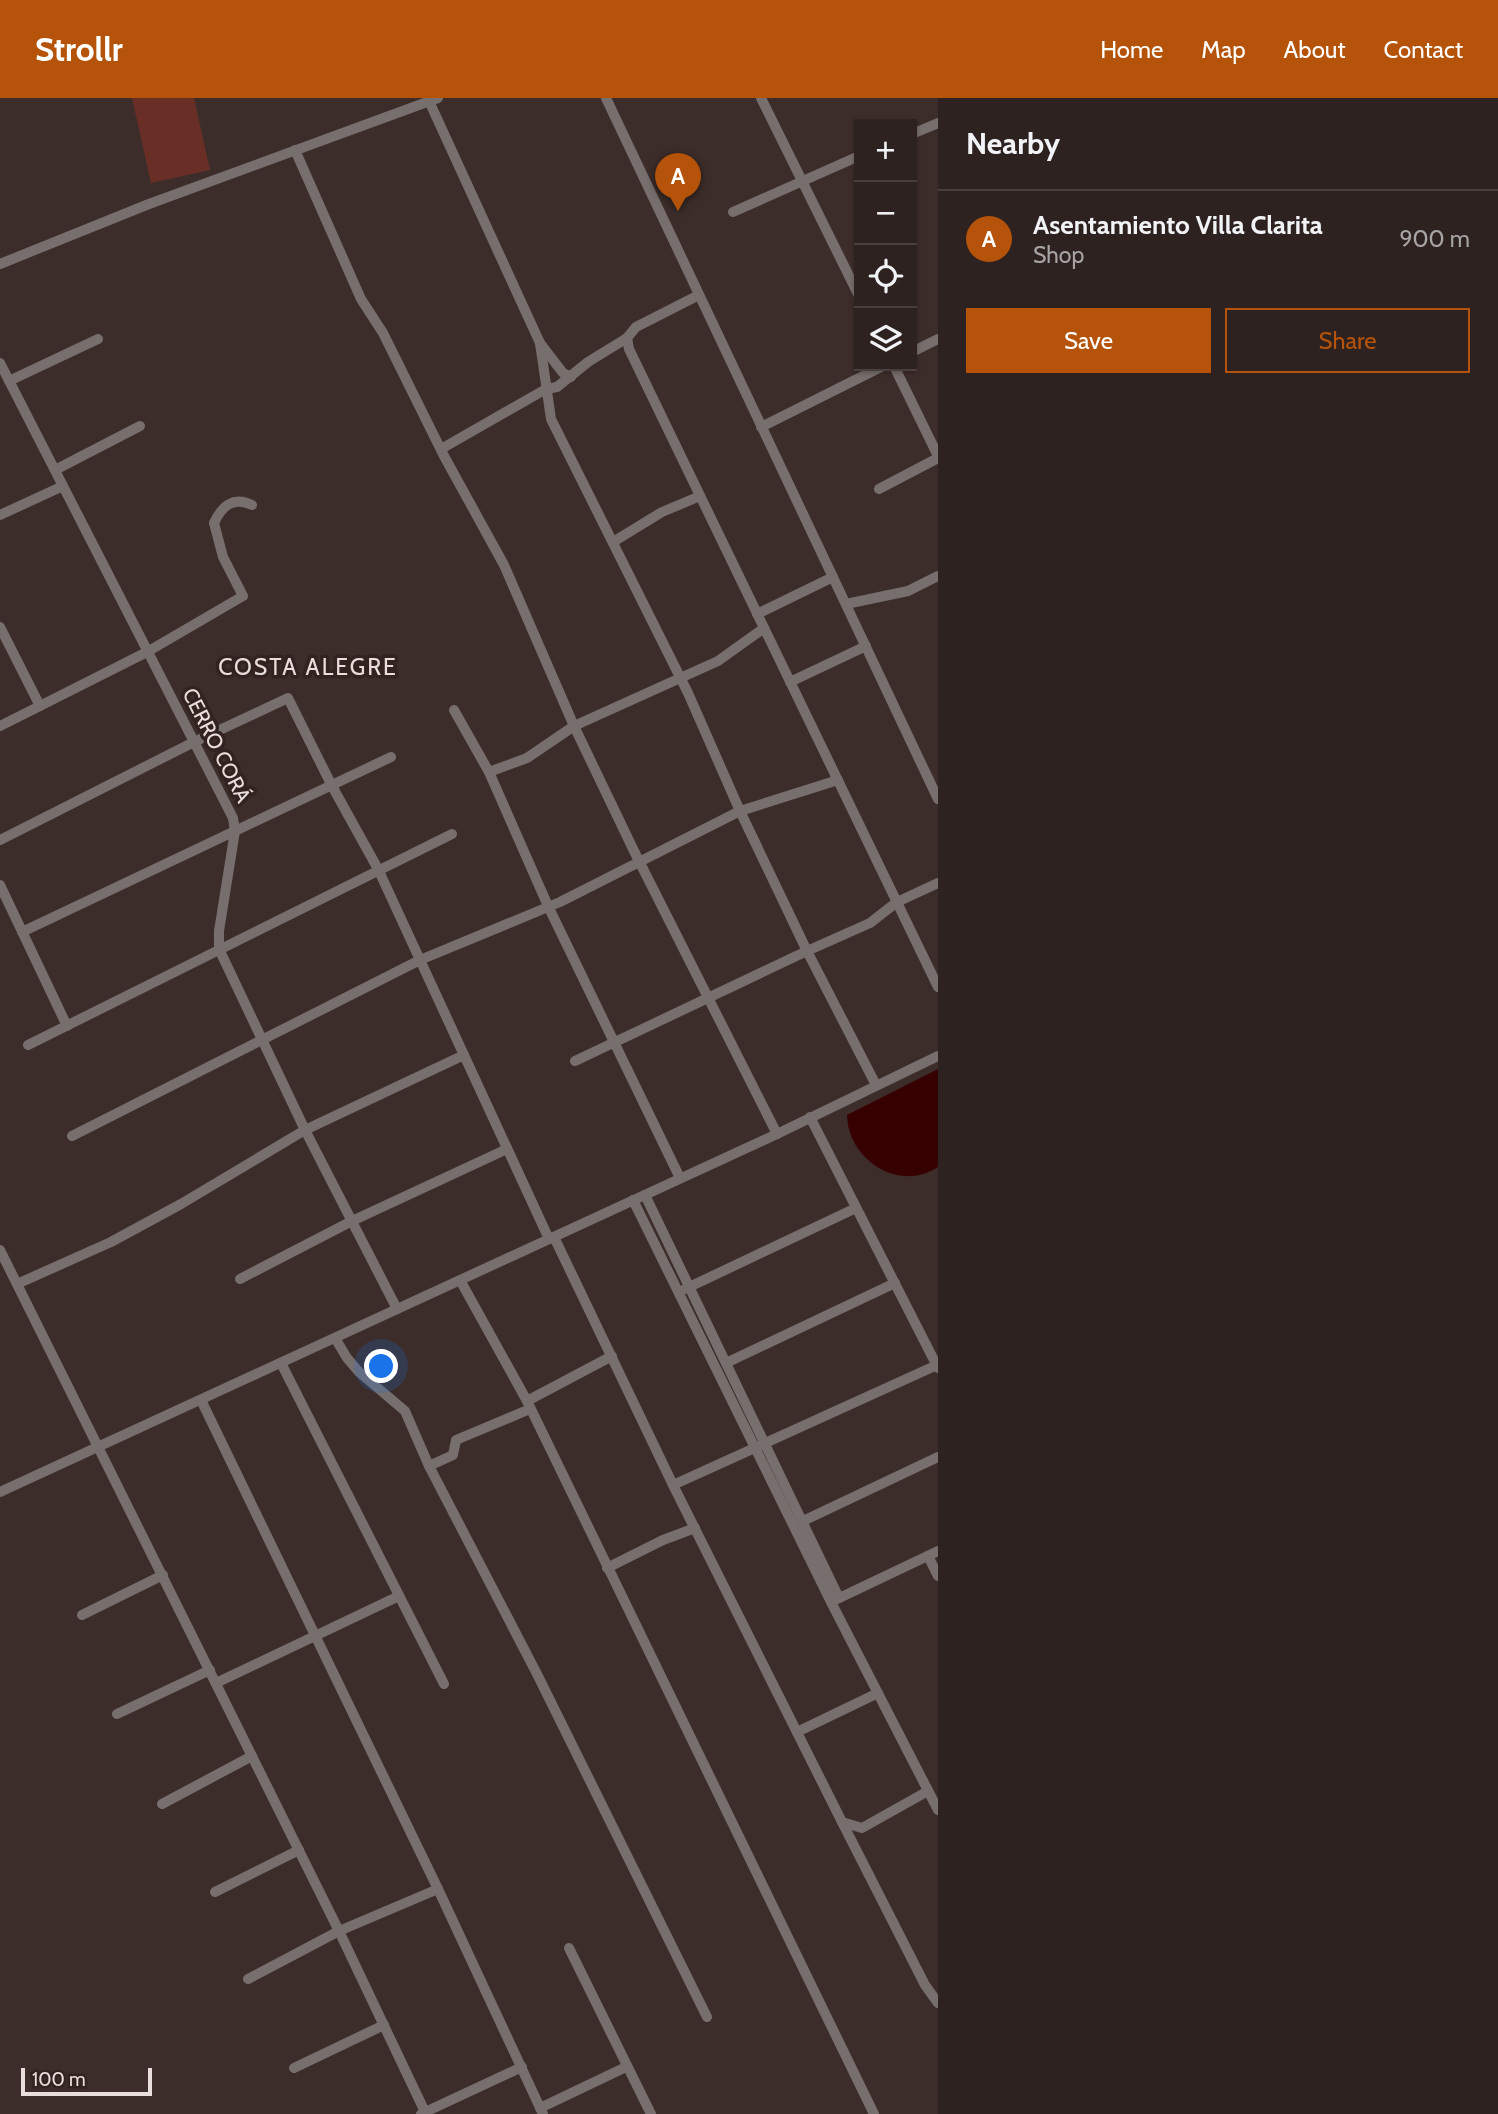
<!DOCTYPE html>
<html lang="en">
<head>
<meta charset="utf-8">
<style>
  :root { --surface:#2e2220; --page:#362a29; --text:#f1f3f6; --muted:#a7a4a5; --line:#493f3e; --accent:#b45309 }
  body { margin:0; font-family:Cabin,sans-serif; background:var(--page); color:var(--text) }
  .controls { position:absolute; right:21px; top:21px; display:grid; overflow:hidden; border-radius:0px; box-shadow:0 2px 5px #0004 }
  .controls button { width:63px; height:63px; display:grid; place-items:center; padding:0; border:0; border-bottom:2px solid var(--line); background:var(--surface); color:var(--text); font:35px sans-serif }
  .scale { position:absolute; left:21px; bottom:18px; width:131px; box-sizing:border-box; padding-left:7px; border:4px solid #e9dedc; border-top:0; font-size:19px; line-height:24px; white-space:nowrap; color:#e9dedc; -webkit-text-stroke:5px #322320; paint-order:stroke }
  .you { position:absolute; left:382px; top:1269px; width:24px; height:24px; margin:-18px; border:5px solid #fff; border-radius:50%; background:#1a73e8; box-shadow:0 0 0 10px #1a73e833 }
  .badge { display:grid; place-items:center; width:46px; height:46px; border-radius:50%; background:var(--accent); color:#fff; font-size:23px; font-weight:700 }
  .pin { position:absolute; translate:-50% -58px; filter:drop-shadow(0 2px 4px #0008) }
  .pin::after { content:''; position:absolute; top:37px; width:24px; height:21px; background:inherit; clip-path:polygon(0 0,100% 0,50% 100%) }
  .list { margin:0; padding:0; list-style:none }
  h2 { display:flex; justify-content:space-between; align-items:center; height:91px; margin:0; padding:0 28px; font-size:30px }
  h2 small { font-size:23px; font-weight:400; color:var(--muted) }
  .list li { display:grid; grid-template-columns:46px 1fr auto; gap:21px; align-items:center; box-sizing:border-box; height:98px; padding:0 28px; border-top:2px solid var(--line) }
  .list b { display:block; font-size:26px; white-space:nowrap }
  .list p { margin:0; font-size:23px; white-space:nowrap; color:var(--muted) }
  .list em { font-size:23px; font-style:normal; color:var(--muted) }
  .actions { display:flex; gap:14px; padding:21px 28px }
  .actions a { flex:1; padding:16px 0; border:2px solid var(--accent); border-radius:0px; text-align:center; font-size:24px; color:var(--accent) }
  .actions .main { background:var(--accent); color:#fff }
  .icon { flex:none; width:38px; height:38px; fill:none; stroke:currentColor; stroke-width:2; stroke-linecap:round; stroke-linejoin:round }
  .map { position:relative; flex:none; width:938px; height:2016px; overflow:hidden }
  header { display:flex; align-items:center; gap:42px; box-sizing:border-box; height:98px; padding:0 35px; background:var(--accent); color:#fff }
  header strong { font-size:33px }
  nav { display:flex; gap:38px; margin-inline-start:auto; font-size:24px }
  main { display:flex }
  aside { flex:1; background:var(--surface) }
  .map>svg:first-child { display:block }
  .green { fill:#692f27 }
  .water { fill:#360001 }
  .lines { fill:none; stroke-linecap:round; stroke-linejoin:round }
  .minor { stroke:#776f6d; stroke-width:10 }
  .labels { text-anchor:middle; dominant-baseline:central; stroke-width:7; stroke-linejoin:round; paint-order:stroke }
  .street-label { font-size:21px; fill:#e9dedc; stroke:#322320 }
  .neighbourhood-label { font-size:23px; letter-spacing:2px; fill:#e9dedc; stroke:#322320 }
</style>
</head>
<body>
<header>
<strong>Strollr</strong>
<nav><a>Home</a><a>Map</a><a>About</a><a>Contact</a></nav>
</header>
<main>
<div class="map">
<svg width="938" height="2016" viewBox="0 0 938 2016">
  <rect width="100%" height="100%" fill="#3d2d2a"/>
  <polygon class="green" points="132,0 194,0 210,72 151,85"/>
  <path class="water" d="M938,971v98c-39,26 -90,-7 -91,-52z"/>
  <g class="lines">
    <g class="minor">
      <polyline points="606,0 938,701"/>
      <polyline points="761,0 859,198"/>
      <polyline points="429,3 540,245 551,321 688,595 740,713 807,853 876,987"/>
      <polyline points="912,36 938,25"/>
      <polyline points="295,52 361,201 383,235 444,358 504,467 574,628 634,753 777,1036"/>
      <polyline points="733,114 859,58"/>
      <polyline points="0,166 149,106 438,0"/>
      <polyline points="627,240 629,251 938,889"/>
      <polyline points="540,245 563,275 571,279"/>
      <polyline points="912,254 938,241"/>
      <polyline points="0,265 233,720 235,733 219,833 219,851 305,1032 397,1211"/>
      <polyline points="894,268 938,358"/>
      <polyline points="9,283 98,241"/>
      <polyline points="761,329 883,268"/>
      <polyline points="441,351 546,291 557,289 588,264 627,240 636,229 699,197"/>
      <polyline points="55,372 140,328"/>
      <polyline points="879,391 938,360"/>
      <polyline points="0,417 63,388"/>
      <polyline points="613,444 662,414 700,398"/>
      <polyline points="846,506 908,493 938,478"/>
      <polyline points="757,516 833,479"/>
      <polyline points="0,529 40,608"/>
      <polyline points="790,584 866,548"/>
      <polyline points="454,612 489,674 548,808 680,1080"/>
      <path d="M0,628l147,-74 96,-56 -20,-39 -9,-34c8,-17 19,-27 38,-18"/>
      <polyline points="489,674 527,660 574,628 718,563 764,530"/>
      <polyline points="0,742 194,644 288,600 332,688 378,771 549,1141"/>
      <polyline points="0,787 67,928"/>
      <polyline points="22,834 391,659"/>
      <polyline points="28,947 452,736"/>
      <polyline points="575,963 807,853 870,825 897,804 938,785"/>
      <polyline points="810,1019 938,1270"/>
      <polyline points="72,1038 420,862 560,804 740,713 838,682"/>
      <polyline points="645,1097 839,1500"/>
      <polyline points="633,1102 831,1504 938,1712"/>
      <polyline points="554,1139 673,1387 842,1724 862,1730 928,1693"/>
      <polyline points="0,1152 339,1833 426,2016"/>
      <polyline points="240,1181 352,1123 507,1051"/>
      <polyline points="460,1182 527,1303 874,2016"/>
      <polyline points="17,1186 111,1144 181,1106 305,1032 464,957"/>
      <polyline points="685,1191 856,1110"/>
      <polyline points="335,1240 347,1260 359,1274 405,1313 429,1368 537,1576 707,1919"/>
      <polyline points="281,1265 444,1586"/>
      <polyline points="726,1265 895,1185"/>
      <polyline points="201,1302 438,1791 543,2016"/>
      <polyline points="527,1303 612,1258"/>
      <polyline points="429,1368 453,1357 456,1342 530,1311"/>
      <polyline points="673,1387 937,1267"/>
      <polyline points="0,1394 777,1036 938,958"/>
      <polyline points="803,1423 938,1359"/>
      <polyline points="928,1458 938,1478"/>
      <polyline points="607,1470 663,1442 695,1430"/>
      <polyline points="833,1503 938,1453"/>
      <polyline points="82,1517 163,1477"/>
      <polyline points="216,1585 399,1498"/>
      <polyline points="117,1616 210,1572"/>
      <polyline points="797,1634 878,1595"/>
      <polyline points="162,1706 252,1658"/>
      <polyline points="842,1724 925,1887 938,1905"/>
      <polyline points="215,1794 299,1752"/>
      <polyline points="569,1850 651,2016"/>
      <polyline points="248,1881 339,1833 438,1791"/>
      <polyline points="294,1970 384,1927"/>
      <polyline points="540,2010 626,1969"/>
      <polyline points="421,2016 522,1969"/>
    </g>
  </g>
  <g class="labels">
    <g class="street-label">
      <text transform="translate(217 647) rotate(63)">CERRO CORÁ</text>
    </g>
    <g class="neighbourhood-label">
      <text x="308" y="569">COSTA ALEGRE</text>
    </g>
  </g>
</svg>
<div class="controls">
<button>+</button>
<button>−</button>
<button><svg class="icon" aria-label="locate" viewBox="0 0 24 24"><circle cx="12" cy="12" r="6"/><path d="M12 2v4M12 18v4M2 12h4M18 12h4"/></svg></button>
<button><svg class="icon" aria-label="layers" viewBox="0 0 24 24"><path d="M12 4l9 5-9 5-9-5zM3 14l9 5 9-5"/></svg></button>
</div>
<div class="scale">100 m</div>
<div class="you"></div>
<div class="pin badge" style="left:678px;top:113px">A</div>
</div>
<aside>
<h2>Nearby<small></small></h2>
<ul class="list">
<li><span class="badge">A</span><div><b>Asentamiento Villa Clarita</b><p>Shop</p></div><em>900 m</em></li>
</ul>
<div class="actions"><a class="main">Save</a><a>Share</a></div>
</aside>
</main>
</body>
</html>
